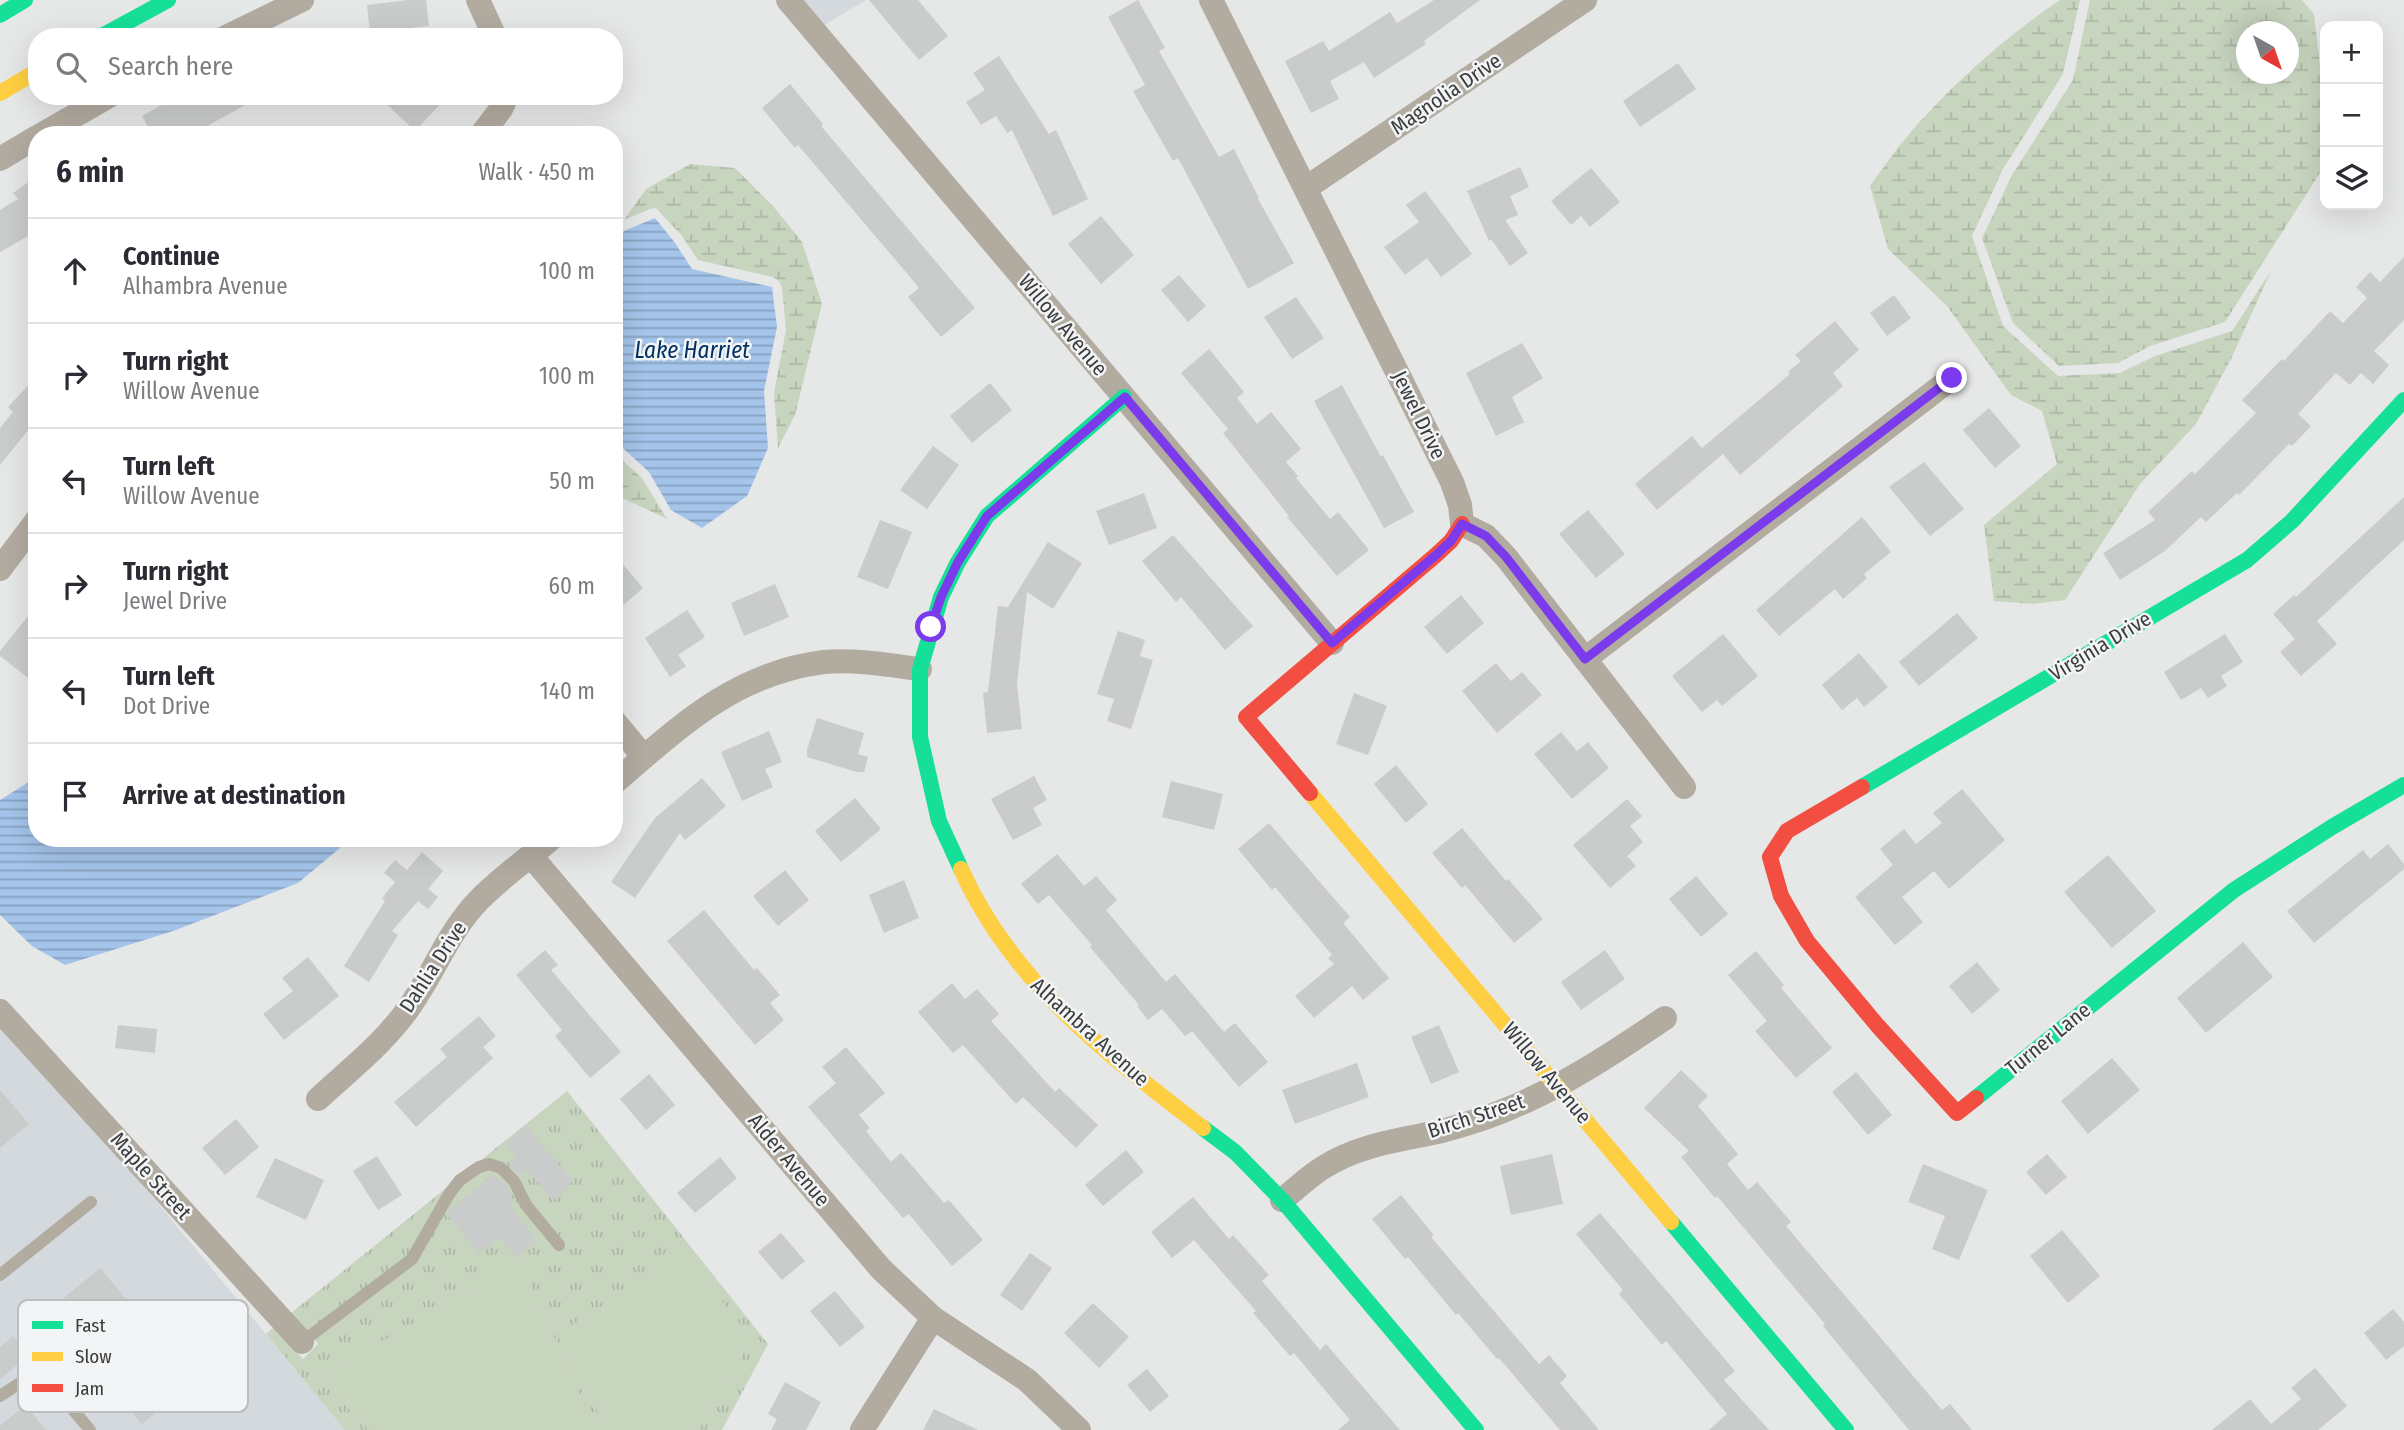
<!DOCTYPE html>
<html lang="en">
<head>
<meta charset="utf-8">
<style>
  :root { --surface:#fff; --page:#f7f7f7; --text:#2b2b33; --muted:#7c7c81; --line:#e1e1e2 }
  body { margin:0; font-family:"Fira Sans Condensed",sans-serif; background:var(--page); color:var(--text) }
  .controls { position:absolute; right:21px; top:21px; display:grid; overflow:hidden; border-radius:14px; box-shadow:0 7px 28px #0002 }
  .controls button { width:63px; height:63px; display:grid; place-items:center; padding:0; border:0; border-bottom:2px solid var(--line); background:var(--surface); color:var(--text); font:35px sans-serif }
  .compass { position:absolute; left:2236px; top:21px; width:63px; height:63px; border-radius:50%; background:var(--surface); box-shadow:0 7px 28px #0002; rotate:140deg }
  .stop { position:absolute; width:21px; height:21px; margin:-16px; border:5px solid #7c3aed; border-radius:50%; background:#fff }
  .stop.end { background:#7c3aed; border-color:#fff; box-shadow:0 2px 7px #0008 }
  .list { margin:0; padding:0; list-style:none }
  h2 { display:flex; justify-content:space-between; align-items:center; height:91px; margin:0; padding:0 28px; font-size:30px }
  h2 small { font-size:23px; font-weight:400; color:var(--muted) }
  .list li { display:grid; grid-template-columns:46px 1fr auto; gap:21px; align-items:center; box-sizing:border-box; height:105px; padding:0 28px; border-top:2px solid var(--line) }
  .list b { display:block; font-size:26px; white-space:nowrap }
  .list p { margin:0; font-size:23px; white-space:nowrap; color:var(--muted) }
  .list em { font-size:23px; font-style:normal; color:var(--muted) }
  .icon { flex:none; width:38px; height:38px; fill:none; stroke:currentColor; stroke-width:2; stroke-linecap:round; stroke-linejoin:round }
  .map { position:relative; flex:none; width:2404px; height:1430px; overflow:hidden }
  .search { position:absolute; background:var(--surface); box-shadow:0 7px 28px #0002; left:28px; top:28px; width:595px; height:77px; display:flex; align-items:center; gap:18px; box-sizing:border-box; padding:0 24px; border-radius:28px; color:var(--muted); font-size:26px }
  .panel { position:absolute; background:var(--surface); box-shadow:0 7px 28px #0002; left:28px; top:126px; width:595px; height:721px; border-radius:28px }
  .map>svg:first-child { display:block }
  .built { fill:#d3d9dc }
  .wetland { fill:url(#wetland-marsh); fill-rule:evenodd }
  .park { fill:url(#park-tufts) }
  .pitch { fill:#c7d4be }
  .water { fill:url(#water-rules) }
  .building { fill:#cacccc }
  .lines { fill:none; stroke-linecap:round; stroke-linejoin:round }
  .lane { stroke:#b2aba0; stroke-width:12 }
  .street { stroke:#b2aba0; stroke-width:24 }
  .fast { stroke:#16e098; stroke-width:16 }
  .slow { stroke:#ffcf43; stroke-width:16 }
  .jam { stroke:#f24e42; stroke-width:16 }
  .route { stroke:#7c3aed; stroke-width:9 }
  .labels { text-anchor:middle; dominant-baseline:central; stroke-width:5; stroke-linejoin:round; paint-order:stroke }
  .street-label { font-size:21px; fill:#3b3c3d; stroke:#f2f4f5 }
  .water-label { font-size:23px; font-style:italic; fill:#013161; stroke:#f2f4f5 }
  .key { fill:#f2f4f5; stroke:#bbbdbe; stroke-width:2 }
  .key-label { font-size:19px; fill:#3b3c3d }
</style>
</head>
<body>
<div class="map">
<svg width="2404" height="1430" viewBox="0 0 2404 1430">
  <defs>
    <pattern id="wetland-marsh" width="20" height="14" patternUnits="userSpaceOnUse" patternTransform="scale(1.75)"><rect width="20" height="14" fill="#c7d4be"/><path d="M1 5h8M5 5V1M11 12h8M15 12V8" fill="none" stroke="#acb7a4"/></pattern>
    <pattern id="park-tufts" width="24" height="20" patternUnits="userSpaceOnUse" patternTransform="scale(1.75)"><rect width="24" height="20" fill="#c7d4be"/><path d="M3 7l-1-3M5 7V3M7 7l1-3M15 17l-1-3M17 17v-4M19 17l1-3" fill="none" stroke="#acb7a4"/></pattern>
    <pattern id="water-rules" width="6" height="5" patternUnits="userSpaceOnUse" patternTransform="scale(1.75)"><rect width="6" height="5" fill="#a4c4ea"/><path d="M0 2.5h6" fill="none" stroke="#87a0bf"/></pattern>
  </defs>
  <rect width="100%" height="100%" fill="#e6e7e7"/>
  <g class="built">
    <polygon points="803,0 866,0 824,25"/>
    <polygon points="0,1027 133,1173 345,1430 0,1430"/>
  </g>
  <g class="wetland">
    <path d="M2060,0h20l-17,74 -60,95 -31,67 31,90 55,50 62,-3 35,-17 77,-25 39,-60 -40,88 -35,65 -56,60 -75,116 -32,4 -39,-3 -10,-76 73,-61 -15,-53 -31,-16 -64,-89 -59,-57 -18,-63c12,-16 23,-33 36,-48 42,-50 100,-102 154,-138z"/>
    <path d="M2090,0h212l12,14 11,98v53l-100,157 -75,24 -32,17 -59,3 -46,-43 -31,-85 30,-63 61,-95zM2246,32h42v42h-42z"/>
    <polygon points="690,164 735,168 773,206 802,242 822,304 795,415 778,448 774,393 786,330 782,287 779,281 773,277 698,260 682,236 656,208 650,209 624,220 646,189"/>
    <polygon points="614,453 642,478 667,519 614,494"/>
  </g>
  <polygon class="park" points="567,1091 768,1344 722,1430 345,1430 266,1334 274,1327 303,1359 318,1344 291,1313"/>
  <g class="pitch">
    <polygon points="685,1254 741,1325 745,1351 699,1430 607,1430 557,1334"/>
    <polygon points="508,1260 522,1264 596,1430 369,1430 320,1378 469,1290"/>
  </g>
  <g class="water">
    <polygon points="655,218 675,243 692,269 772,287 777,327 764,391 768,448 747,496 702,528 671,510 649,472 614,440 614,241 624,231"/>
    <polygon points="37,777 37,838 341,838 340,848 298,883 173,931 65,965 32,946 0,915 0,800"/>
  </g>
  <g class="building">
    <polygon points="408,0 426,0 429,26 370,32 367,5"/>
    <polygon points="869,0 918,0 948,36 919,60"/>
    <polygon points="1138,0 1165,48 1159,51 1219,157 1234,149 1259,198 1258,199 1294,263 1248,289 1178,158 1173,161 1133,91 1145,85 1108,17"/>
    <polygon points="1434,0 1480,0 1424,41 1426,44 1374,78 1364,62 1330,81 1339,99 1311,113 1285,61 1323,41 1329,51 1390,12 1397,23"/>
    <polygon points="999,56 1049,134 1056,130 1088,199 1053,216 1012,130 1007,133 996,116 981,125 966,102 985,90 973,73"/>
    <polygon points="1678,63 1696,89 1640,127 1623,101"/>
    <polygon points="790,84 823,124 821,126 975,308 941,337 908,297 919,288 910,277 798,145 795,148 762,108"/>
    <polygon points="178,96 262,96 209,125 215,135 152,135 142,116"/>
    <polygon points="378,96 448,96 415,131"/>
    <polygon points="1520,167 1529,187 1510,196 1518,215 1505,220 1528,253 1510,266 1491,239 1489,241 1467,191"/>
    <polygon points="1591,168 1620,202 1590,227 1581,216 1571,225 1551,201"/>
    <polygon points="37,176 37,231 0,252 0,210 18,199 13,193"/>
    <polygon points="1425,191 1472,254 1441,277 1427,258 1405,275 1384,247 1419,222 1406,205"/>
    <polygon points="1101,216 1134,255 1101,284 1068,244"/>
    <polygon points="2404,257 2404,320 2374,351 2389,365 2373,384 2361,373 2350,385 2336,373 2298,414 2311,426 2292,446 2289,444 2239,495 2237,493 2206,522 2201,517 2165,551 2120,580 2103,553 2155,520 2148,512 2192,471 2195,474 2256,413 2242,400 2282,359 2284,361 2330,311 2343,323 2367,298 2356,287 2370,272 2380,282"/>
    <polygon points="1179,275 1206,306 1188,322 1161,290"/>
    <polygon points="1894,295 1911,318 1887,336 1870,313"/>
    <polygon points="1296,297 1324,338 1292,359 1264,317"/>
    <polygon points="1835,321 1859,350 1833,373 1843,386 1740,475 1723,454 1657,510 1635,484 1692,436 1702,448 1790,374 1788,372 1801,361 1795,355"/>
    <polygon points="1522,343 1543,378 1512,397 1524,422 1496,436 1466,373"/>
    <polygon points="1209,349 1244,392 1237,398 1257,424 1271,412 1301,449 1286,462 1298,476 1296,478 1330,519 1338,512 1369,550 1337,576 1287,517 1289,516 1223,433 1228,429 1181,373"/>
    <polygon points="37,376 37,419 0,465 0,428 13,412 8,407"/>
    <polygon points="990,383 1012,410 972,443 950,416"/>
    <polygon points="1342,385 1381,457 1383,455 1414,512 1384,528 1314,401"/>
    <polygon points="1989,408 2021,446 1995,468 1963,430"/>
    <polygon points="933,446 959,465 927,509 900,490"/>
    <polygon points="1924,462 1964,509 1930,536 1889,487"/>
    <polygon points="1144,493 1157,528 1109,545 1096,511"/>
    <polygon points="2404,497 2404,540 2317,621 2337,644 2301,676 2280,652 2295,639 2273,614 2294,595 2296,597"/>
    <polygon points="1588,510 1625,554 1596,578 1559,534"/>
    <polygon points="1862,517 1891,552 1864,574 1867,578 1843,599 1835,589 1779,636 1756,610"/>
    <polygon points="880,520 912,532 888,589 857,577"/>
    <polygon points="1173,535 1253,626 1225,650 1181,597 1176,602 1142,561"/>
    <polygon points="1048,542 1082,563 1053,609 1027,592 1017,684 1022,729 987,733 983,693 988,692 998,606 1008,607"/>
    <polygon points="614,554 643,588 614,613"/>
    <polygon points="775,584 789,617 744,636 731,603"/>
    <polygon points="1461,595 1484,623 1447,654 1424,627"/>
    <polygon points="37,605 37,685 0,656 0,651"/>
    <polygon points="687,610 705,637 678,655 686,666 670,677 645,638"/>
    <polygon points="1957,613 1978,638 1919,686 1899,662"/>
    <polygon points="1118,631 1145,640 1140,656 1153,660 1131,729 1107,721 1114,699 1097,694"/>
    <polygon points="1723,634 1758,676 1722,706 1717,700 1702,712 1672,676"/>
    <polygon points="2225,634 2243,662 2221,676 2227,686 2208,698 2201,688 2181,700 2164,672"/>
    <polygon points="1859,653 1888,687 1864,707 1857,698 1842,710 1822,685"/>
    <polygon points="1496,663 1511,681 1522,672 1542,695 1497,733 1462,691"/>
    <polygon points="1354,693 1387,706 1368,755 1336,744"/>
    <polygon points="817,718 864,733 858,754 868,757 864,772 857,772 807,757 807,750"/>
    <polygon points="769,731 782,762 765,769 773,787 742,801 721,752"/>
    <polygon points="1561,732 1577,751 1588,742 1609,768 1572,799 1534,754"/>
    <polygon points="1396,765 1428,804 1406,823 1374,784"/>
    <polygon points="1034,776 1047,800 1033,808 1042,825 1013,840 991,799"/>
    <polygon points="702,778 726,806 685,840 680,833 635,898 611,882 655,818"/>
    <polygon points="1171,781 1223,794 1214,830 1162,817"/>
    <polygon points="1962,789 2005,840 1949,889 1934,871 1902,897 1923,922 1895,945 1855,897 1893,865 1880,849 1904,829 1916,844 1942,823 1933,813"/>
    <polygon points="855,798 881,829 841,862 815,831"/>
    <polygon points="1627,799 1642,816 1630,826 1643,842 1627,856 1636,866 1610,888 1573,845"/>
    <polygon points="1269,823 1350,917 1343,923 1389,978 1363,1000 1352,986 1314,1018 1295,996 1334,964 1328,958 1332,955 1275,887 1272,890 1238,849"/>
    <polygon points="1462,828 1506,881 1508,879 1543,919 1514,943 1465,885 1462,888 1432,853"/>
    <polygon points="2388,844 2404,864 2404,869 2314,943 2287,911 2363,850 2370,859"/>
    <polygon points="422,852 443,871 428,889 438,897 428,909 418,901 392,931 398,935 369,982 344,966 385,901 382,898 395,882 384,873 395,860 407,870"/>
    <polygon points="1057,854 1084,886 1096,876 1117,900 1106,910 1166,982 1175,974 1224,1032 1235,1023 1268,1062 1239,1087 1192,1031 1185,1036 1162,1009 1148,1020 1137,1006 1139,1005 1090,947 1092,945 1049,895 1038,904 1021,884"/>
    <polygon points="2108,855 2156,911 2112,948 2064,892"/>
    <polygon points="785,870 809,900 778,926 753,896"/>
    <polygon points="1696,876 1728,914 1701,937 1669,899"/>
    <polygon points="904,880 919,918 884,933 869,895"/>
    <polygon points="704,910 754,970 757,968 780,995 770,1003 784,1020 755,1045 667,941"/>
    <polygon points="2243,942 2273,977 2206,1033 2177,998"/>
    <polygon points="545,950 558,965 551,970 621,1052 590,1078 555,1036 562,1030 516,975"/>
    <polygon points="1605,950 1625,979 1581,1010 1561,982"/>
    <polygon points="1756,951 1784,985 1781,988 1832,1048 1796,1078 1755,1031 1767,1021 1728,975"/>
    <polygon points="308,957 339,996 284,1040 263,1014 293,991 282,978"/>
    <polygon points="1977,962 2000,990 1972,1014 1949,986"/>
    <polygon points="952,983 965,999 977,989 999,1014 991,1021 1055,1092 1059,1088 1098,1125 1076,1148 1023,1097 1016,1104 963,1045 953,1053 918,1012"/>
    <polygon points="479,1016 496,1036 483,1047 493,1058 416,1127 394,1102 447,1057 440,1049"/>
    <polygon points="118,1025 157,1029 155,1053 115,1048"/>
    <polygon points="1439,1025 1459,1072 1431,1084 1411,1037"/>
    <polygon points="846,1047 885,1093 859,1115 870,1128 866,1131 891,1162 901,1153 944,1203 949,1200 983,1240 952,1266 909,1214 903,1218 808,1107 836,1083 822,1067"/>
    <polygon points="2112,1058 2140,1090 2088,1134 2061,1101"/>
    <polygon points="1357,1063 1369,1097 1295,1124 1282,1090"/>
    <polygon points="1681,1070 1708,1096 1698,1106 1738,1154 1727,1164 1748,1190 1757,1182 1791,1222 1786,1226 1942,1410 1950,1404 1972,1430 1909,1430 1823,1326 1825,1324 1717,1196 1715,1198 1681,1157 1689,1151 1644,1108"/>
    <polygon points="1856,1072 1892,1115 1868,1135 1832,1092"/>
    <polygon points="649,1074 675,1105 646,1130 620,1099"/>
    <polygon points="0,1090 29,1124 0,1148"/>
    <polygon points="236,1119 259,1147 225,1175 202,1148"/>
    <polygon points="526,1126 573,1182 553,1200 527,1170 520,1175 508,1163 516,1157 505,1144"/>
    <polygon points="1126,1150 1144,1172 1103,1206 1085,1185"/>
    <polygon points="1552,1154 1563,1204 1511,1215 1500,1166"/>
    <polygon points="2047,1154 2067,1177 2046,1195 2026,1172"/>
    <polygon points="377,1156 402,1195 378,1210 353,1171"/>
    <polygon points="720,1157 737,1178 695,1213 677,1193"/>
    <polygon points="275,1158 324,1180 306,1220 256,1197"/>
    <polygon points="1923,1164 1988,1190 1959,1260 1932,1249 1945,1216 1908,1202"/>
    <polygon points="493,1175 507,1186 514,1201 509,1206 537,1241 516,1257 499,1237 479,1253 447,1214 451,1209"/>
    <polygon points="1401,1195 1434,1235 1431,1237 1539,1364 1549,1355 1567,1376 1560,1383 1599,1430 1560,1430 1499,1358 1497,1359 1458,1313 1456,1315 1408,1257 1405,1259 1372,1219"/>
    <polygon points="1193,1197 1229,1239 1233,1235 1269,1275 1262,1281 1320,1350 1326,1344 1400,1430 1338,1430 1350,1420 1294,1353 1290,1356 1253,1313 1256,1311 1194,1240 1172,1258 1151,1232"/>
    <polygon points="1600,1213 1735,1371 1724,1380 1769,1430 1709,1430 1727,1414 1666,1341 1662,1345 1619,1294 1623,1290 1576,1234"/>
    <polygon points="2062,1230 2100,1276 2068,1303 2030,1256"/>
    <polygon points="781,1233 805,1261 782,1280 758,1252"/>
    <polygon points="1030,1253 1052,1268 1022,1311 1000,1295"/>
    <polygon points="100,1268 194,1380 142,1424 47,1312"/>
    <polygon points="835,1291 865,1327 840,1347 810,1311"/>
    <polygon points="1093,1303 1129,1337 1099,1368 1064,1333"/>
    <polygon points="2393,1309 2404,1322 2404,1346 2386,1360 2364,1333"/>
    <polygon points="13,1336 29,1355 0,1379 0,1347"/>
    <polygon points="2315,1368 2347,1406 2318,1430 2212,1430 2250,1399 2271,1424 2301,1399 2291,1388"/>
    <polygon points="1147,1369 1169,1396 1150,1412 1127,1385"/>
    <polygon points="785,1382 821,1402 806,1430 771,1430 777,1419 768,1414"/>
    <polygon points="25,1405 46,1430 0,1430 0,1426"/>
    <polygon points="934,1409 978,1430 923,1430"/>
  </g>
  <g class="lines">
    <g class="lane">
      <polyline points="0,1275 91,1202"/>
      <polyline points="302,1342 412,1259 449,1194 460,1180 479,1167 489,1164 501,1168 514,1181 526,1205 559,1245"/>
      <polyline points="0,1396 40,1370 90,1430"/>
    </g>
    <g class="street">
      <polyline points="478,0 495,37"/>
      <polyline points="788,0 1332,643"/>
      <polyline points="1211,0 1452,482 1460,505 1462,524 1486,536 1506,557 1684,787"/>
      <polyline points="226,37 302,0"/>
      <polyline points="41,135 109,96"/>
      <polyline points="481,135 501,109 507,96"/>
      <polyline points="0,159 37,137"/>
      <polyline points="1306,188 1585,0"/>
      <polyline points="0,569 37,520"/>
      <polyline points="1585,659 1952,378"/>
      <polyline points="614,721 644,757"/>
      <path d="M614,783c65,-56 121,-110 210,-121 31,-3 65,3 96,7"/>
      <polyline points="531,856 881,1269 933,1318 1027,1380 1079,1430"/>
      <polyline points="0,1011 302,1342"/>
      <path d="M318,1099c28,-26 60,-51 84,-82 29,-36 44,-83 76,-116 22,-23 50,-42 74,-63"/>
      <path d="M1282,1200c14,-11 27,-24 42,-33 36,-23 78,-27 118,-36 18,-5 38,-11 56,-18 60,-23 114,-59 167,-95"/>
      <polyline points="862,1430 933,1318"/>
    </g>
    <g class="fast">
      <polyline points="0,15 25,0"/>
      <polyline points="100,37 168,0"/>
      <polyline points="1862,787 2247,560 2292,521 2404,400"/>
      <polyline points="961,869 939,821 920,737 920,669 941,597 958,562 987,516 1124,397"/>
      <polyline points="1976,1098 2234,890 2332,827 2404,785"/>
      <polyline points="1203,1128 1235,1152 1282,1200 1476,1430"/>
      <polyline points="1671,1222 1846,1430"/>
    </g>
    <g class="slow">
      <polyline points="0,93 37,71"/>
      <polyline points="1310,793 1671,1222"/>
      <path d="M961,869c51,114 146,185 242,259"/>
    </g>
    <g class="jam">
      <polyline points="1862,787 1787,831 1770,857 1781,896 1807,941 1877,1025 1957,1113 1976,1098"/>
      <polyline points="1310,793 1246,717 1436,555 1451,541 1462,524"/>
    </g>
  </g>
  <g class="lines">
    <polyline class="route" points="931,627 941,597 958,562 987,516 1125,397 1332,643 1436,555 1451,541 1462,524 1486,536 1506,557 1585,659 1952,378"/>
  </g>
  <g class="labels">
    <g class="street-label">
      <text transform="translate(1446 94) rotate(-34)">Magnolia Drive</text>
      <text transform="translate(1063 325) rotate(50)">Willow Avenue</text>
      <text transform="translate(1419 415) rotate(64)">Jewel Drive</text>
      <text transform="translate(2100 646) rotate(-31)">Virginia Drive</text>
      <text transform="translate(433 967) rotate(-57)">Dahlia Drive</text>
      <text transform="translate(1090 1032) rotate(42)">Alhambra Avenue</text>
      <text transform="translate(2048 1039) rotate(-39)">Turner Lane</text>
      <text transform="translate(1547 1073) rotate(50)">Willow Avenue</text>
      <text transform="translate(1476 1116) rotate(-18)">Birch Street</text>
      <text transform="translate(789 1160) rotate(50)">Alder Avenue</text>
      <text transform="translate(151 1176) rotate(48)">Maple Street</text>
    </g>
    <g class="water-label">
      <text x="692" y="350">Lake Harriet</text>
    </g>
  </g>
  <rect x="18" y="1300" width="230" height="112" rx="10" class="key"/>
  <rect x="32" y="1321" width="31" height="8" fill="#16e098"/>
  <rect x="32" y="1352" width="31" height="9" fill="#ffcf43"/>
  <rect x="32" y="1384" width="31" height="8" fill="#f24e42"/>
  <g class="key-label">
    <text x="75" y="1332">Fast</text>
    <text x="75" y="1363">Slow</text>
    <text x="75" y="1395">Jam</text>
  </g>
</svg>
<div class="controls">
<button>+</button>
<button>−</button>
<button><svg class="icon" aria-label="layers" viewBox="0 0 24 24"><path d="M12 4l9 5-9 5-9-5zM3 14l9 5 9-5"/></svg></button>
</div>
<svg class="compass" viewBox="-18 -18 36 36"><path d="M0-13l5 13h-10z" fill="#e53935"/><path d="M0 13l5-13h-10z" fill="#7c7c81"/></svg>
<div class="stop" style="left:931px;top:627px"></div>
<div class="stop end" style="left:1952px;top:378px"></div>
<div class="search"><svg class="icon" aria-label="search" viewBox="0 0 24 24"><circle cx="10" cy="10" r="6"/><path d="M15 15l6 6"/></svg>Search here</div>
<section class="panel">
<h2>6 min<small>Walk · 450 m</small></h2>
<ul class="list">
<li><svg class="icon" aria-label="ahead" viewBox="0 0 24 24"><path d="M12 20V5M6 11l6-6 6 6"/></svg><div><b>Continue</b><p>Alhambra Avenue</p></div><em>100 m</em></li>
<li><svg class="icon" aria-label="right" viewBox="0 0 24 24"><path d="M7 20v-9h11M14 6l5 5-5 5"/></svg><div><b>Turn right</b><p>Willow Avenue</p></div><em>100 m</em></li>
<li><svg class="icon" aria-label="left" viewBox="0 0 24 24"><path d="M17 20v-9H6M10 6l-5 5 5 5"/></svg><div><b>Turn left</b><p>Willow Avenue</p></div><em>50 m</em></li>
<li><svg class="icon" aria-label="right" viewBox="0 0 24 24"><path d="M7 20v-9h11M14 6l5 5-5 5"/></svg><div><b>Turn right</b><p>Jewel Drive</p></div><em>60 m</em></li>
<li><svg class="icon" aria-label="left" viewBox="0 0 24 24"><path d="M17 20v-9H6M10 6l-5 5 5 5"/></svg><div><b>Turn left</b><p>Dot Drive</p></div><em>140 m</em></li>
<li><svg class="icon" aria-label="arrive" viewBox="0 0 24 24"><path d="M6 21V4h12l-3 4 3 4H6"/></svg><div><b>Arrive at destination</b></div></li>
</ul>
</section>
</div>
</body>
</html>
